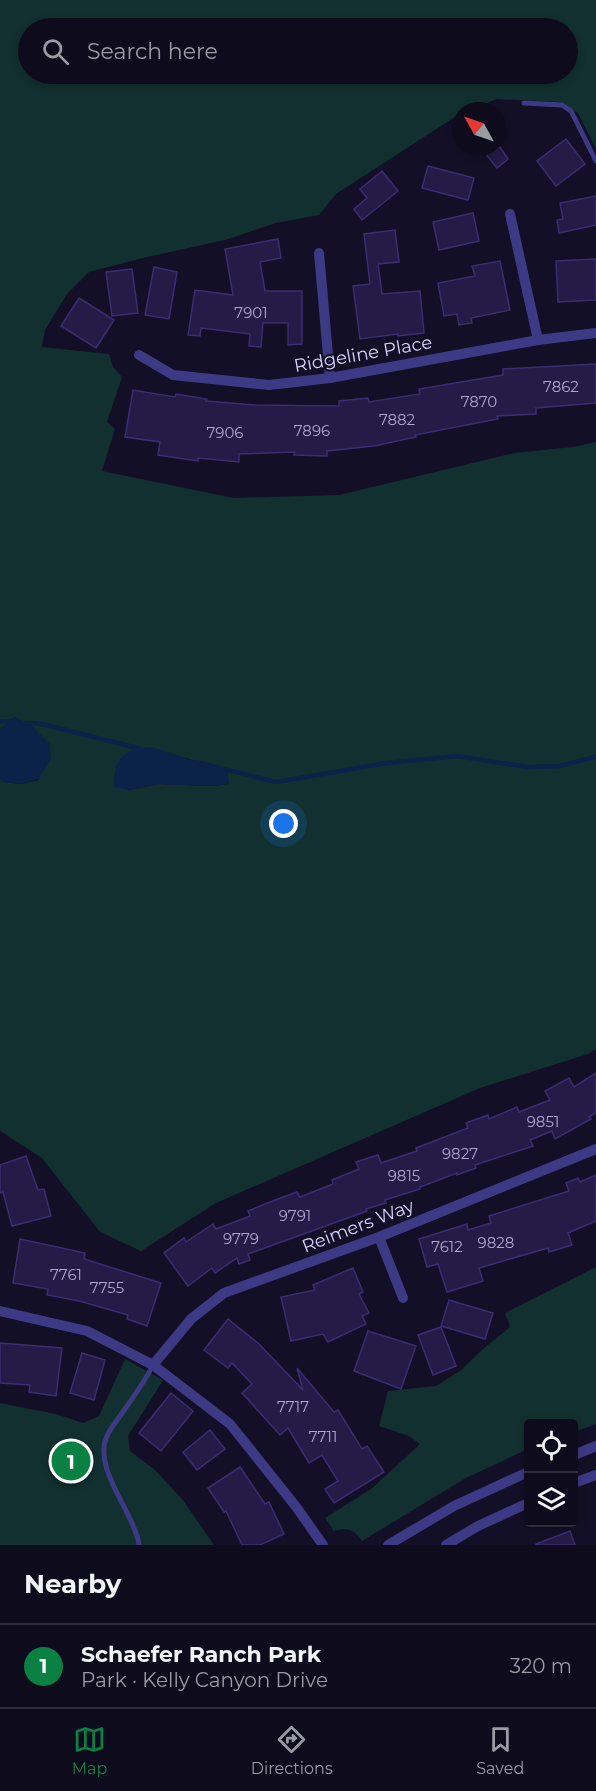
<!DOCTYPE html>
<html lang="en">
<head>
<meta charset="utf-8">
<style>
  :root { --surface:#0e0b1c; --page:#1c1929; --text:#f1f3f6; --muted:#9b9ba3; --line:#2e2b3b; --accent:#0b8043 }
  body { margin:0; font-family:Montserrat,sans-serif; background:var(--page); color:var(--text) }
  .controls { position:absolute; right:18px; bottom:18px; display:grid; overflow:hidden; border-radius:6px; box-shadow:0 3px 9px #0003 }
  .controls button { width:54px; height:54px; display:grid; place-items:center; padding:0; border:0; border-bottom:2px solid var(--line); background:var(--surface); color:var(--text); font:30px sans-serif }
  .compass { position:absolute; left:452px; top:102px; width:54px; height:54px; border-radius:50%; background:var(--surface); box-shadow:0 3px 9px #0003; rotate:310deg }
  .you { position:absolute; left:284px; top:824px; width:21px; height:21px; margin:-15px; border:4px solid #fff; border-radius:50%; background:#1a73e8; box-shadow:0 0 0 9px #1a73e833 }
  .badge { display:grid; place-items:center; width:39px; height:39px; border-radius:50%; background:var(--accent); color:#fff; font-size:20px; font-weight:700 }
  .pin { position:absolute; translate:-50% -50%; border:3px solid #fff; box-shadow:0 2px 6px #0006 }
  .list { margin:0; padding:0; list-style:none }
  h2 { display:flex; justify-content:space-between; align-items:center; height:78px; margin:0; padding:0 24px; font-size:26px }
  h2 small { font-size:20px; font-weight:400; color:var(--muted) }
  .list li { display:grid; grid-template-columns:39px 1fr auto; gap:18px; align-items:center; box-sizing:border-box; height:84px; padding:0 24px; border-top:2px solid var(--line) }
  .list b { display:block; font-size:22px; white-space:nowrap }
  .list p { margin:0; font-size:20px; white-space:nowrap; color:var(--muted) }
  .list em { font-size:20px; font-style:normal; color:var(--muted) }
  .icon { flex:none; width:33px; height:33px; fill:none; stroke:currentColor; stroke-width:2; stroke-linecap:round; stroke-linejoin:round }
  .map { position:relative; flex:none; width:596px; height:1545px; overflow:hidden }
  .search { position:absolute; background:var(--surface); box-shadow:0 3px 9px #0003; left:18px; right:18px; top:18px; height:66px; display:flex; align-items:center; gap:15px; box-sizing:border-box; padding:0 21px; border-radius:33px; color:var(--muted); font-size:22px }
  .sheet { height:162px; background:var(--surface) }
  nav { display:flex; justify-content:space-around; align-items:center; box-sizing:border-box; height:84px; border-top:2px solid var(--line); background:var(--surface); font-size:16px; color:var(--muted) }
  nav a { display:grid; justify-items:center; gap:3px }
  nav .on { color:var(--accent) }
  .map>svg:first-child { display:block }
  .green { fill:#12302f; fill-rule:evenodd }
  .water { fill:#0c2248 }
  .lines { fill:none; stroke-linecap:round; stroke-linejoin:round }
  .stream { stroke:#0c2248; stroke-width:4.5 }
  .building { fill:#241b47; stroke:#3b2d73; stroke-width:1.5 }
  .lane { stroke:#3d3a85; stroke-width:5 }
  .street { stroke:#3d3a85; stroke-width:10 }
  .labels { text-anchor:middle; dominant-baseline:central; stroke-width:4.5; stroke-linejoin:round; paint-order:stroke }
  .number-label { font-size:15px; fill:#aca6d1 }
  .street-label { font-size:18px; fill:#d9d4ff; stroke:#130f26 }
</style>
</head>
<body>
<div class="map">
<svg width="596" height="1545" viewBox="0 0 596 1545">
  <rect width="100%" height="100%" fill="#130f26"/>
  <g class="green">
    <path d="M0,0h596v149l-18,-36 -19,-11 -62,-3 -30,12h-6v2l-125,81 -17,21 -43,8 -51,17 -78,17 -58,15 -22,22 -22,36 -3,17 67,7 4,13 9,10 -15,45 8,7 -13,42 132,27 105,-3 175,-42 59,-6 23,-5v607l-8,5 -108,34 -264,115 -75,48 -41,-19 -58,-74 -42,-27v-353l3,4 18,2 18,-4 -4,-51 -20,-12 -15,12zM28,28h540v46h-540zM187,758l22,9 18,4 1,13 -16,2 -53,-2 -30,6z"/>
    <path d="M596,1267v157l-22,8v-8h-46v25l-62,29 -104,63c-8,-11 -14,-14 -28,-10l-9,-13 46,-29 49,-45 -11,-8 -30,-10 9,-35 48,-5 24,-15 23,-22 27,-22 -5,-14z"/>
    <polygon points="125,1359 163,1380 128,1436 130,1451 155,1470 182,1499 214,1545 0,1545 0,1403 56,1414 83,1423 99,1416"/>
  </g>
  <g class="water">
    <polygon points="15,717 35,729 50,744 51,758 39,779 21,784 2,782 0,778 0,729"/>
    <path d="M150,747c26,6 50,18 77,24l2,13 -17,2 -53,-2 -30,6 -15,-3c-1,-27 9,-38 36,-40z"/>
  </g>
  <g class="lines">
    <g class="stream">
      <polyline points="0,721 12,722"/>
      <polyline points="21,723 42,724 141,749"/>
      <polyline points="196,762 276,782 386,763 457,756 528,767 559,766 596,757"/>
    </g>
  </g>
  <g class="building">
    <polygon points="566,139 585,164 556,186 537,161"/>
    <polygon points="480,147 500,147 508,159 497,168"/>
    <polygon points="428,166 474,178 468,200 422,188"/>
    <polygon points="382,171 398,191 362,220 354,209 367,198 360,189"/>
    <polygon points="596,196 596,225 559,233 557,220 563,219 560,203"/>
    <polygon points="473,213 479,241 439,250 433,222"/>
    <polygon points="395,230 399,262 378,264 382,294 420,291 424,333 398,336 398,334 360,339 353,286 370,284 364,234"/>
    <polygon points="278,239 281,258 260,262 265,291 302,291 302,344 288,345 288,323 263,323 261,347 249,346 250,334 201,328 200,336 188,335 195,290 233,295 225,249"/>
    <polygon points="596,259 596,300 558,302 556,261"/>
    <polygon points="500,261 510,310 471,318 472,323 459,325 457,314 444,316 438,283 475,276 472,266"/>
    <polygon points="154,267 177,272 169,319 145,315"/>
    <polygon points="132,269 138,313 112,316 106,272"/>
    <polygon points="79,298 114,320 96,348 61,326"/>
    <polygon points="596,364 596,403 536,408 536,414 497,416 498,419 415,435 416,437 374,446 327,451 327,456 294,455 295,452 239,454 239,462 198,458 198,461 158,455 160,442 125,437 133,390 175,397 176,394 207,399 206,401 255,405 339,406 339,401 368,398 369,402 420,394 419,389 503,375 503,369"/>
    <polygon points="596,1073 596,1113 589,1117 591,1119 555,1139 552,1131 530,1140 533,1146 475,1165 476,1168 457,1175 457,1173 420,1187 420,1189 385,1200 386,1203 366,1209 367,1211 248,1254 250,1260 239,1264 237,1258 215,1273 212,1268 188,1286 164,1253 184,1238 186,1242 213,1224 216,1229 250,1216 248,1211 270,1202 297,1192 300,1197 333,1184 332,1180 359,1169 356,1162 378,1155 381,1163 417,1151 416,1148 468,1128 466,1123 488,1115 489,1119 517,1107 519,1112 550,1100 545,1091 569,1078 574,1087"/>
    <polygon points="26,1156 38,1190 44,1189 51,1216 12,1226 3,1192 0,1193 0,1165"/>
    <polygon points="596,1175 596,1221 568,1233 572,1245 549,1252 548,1248 479,1268 483,1281 447,1292 438,1264 427,1267 419,1239 467,1224 468,1230 491,1223 489,1216 569,1191 566,1183 578,1178 580,1182"/>
    <polygon points="20,1239 85,1253 84,1259 161,1283 147,1326 127,1319 128,1315 79,1301 47,1295 48,1289 13,1283"/>
    <polygon points="353,1268 363,1292 359,1294 369,1313 362,1316 366,1324 328,1342 323,1334 291,1341 281,1297 315,1290 313,1285"/>
    <polygon points="449,1300 493,1313 485,1339 441,1326"/>
    <polygon points="228,1319 259,1344 303,1390 297,1368 334,1412 338,1410 362,1449 367,1446 384,1472 334,1503 325,1489 338,1481 322,1455 309,1463 288,1428 280,1435 242,1393 252,1384 232,1363 228,1368 204,1350"/>
    <polygon points="441,1327 456,1366 433,1375 418,1335"/>
    <polygon points="368,1331 416,1346 401,1389 354,1371"/>
    <polygon points="0,1343 62,1348 56,1396 29,1392 30,1385 0,1383"/>
    <polygon points="82,1353 105,1360 94,1400 70,1393"/>
    <polygon points="171,1393 193,1411 161,1451 139,1433"/>
    <polygon points="210,1430 225,1449 197,1470 183,1452"/>
    <polygon points="240,1467 265,1504 269,1502 284,1534 260,1545 242,1545 226,1511 224,1512 208,1488"/>
    <polygon points="570,1531 575,1545 536,1545 536,1544"/>
  </g>
  <g class="lines">
    <g class="lane">
      <polyline points="524,103 562,105 571,111 596,161"/>
      <path d="M139,1545c-5,-33 -47,-77 -32,-109 3,-7 9,-14 13,-20 12,-17 24,-33 33,-51"/>
    </g>
    <g class="street">
      <polyline points="510,214 538,340"/>
      <polyline points="319,253 330,378"/>
      <polyline points="139,355 173,375 269,385 330,378 538,340 596,333"/>
      <polyline points="379,1237 403,1298"/>
      <polyline points="0,1311 87,1331 153,1365 230,1424 297,1508 323,1545"/>
      <polyline points="153,1365 191,1319 224,1293 379,1237 596,1149"/>
      <polyline points="574,1455 596,1446"/>
      <polyline points="574,1483 596,1475"/>
      <polyline points="388,1545 454,1506 528,1472"/>
      <polyline points="446,1545 478,1526 528,1503"/>
    </g>
  </g>
  <g class="labels">
    <g class="number-label">
      <text x="251" y="312">7901</text>
      <text x="561" y="386">7862</text>
      <text x="479" y="401">7870</text>
      <text x="397" y="419">7882</text>
      <text x="312" y="430">7896</text>
      <text x="225" y="432">7906</text>
      <text x="543" y="1121">9851</text>
      <text x="460" y="1153">9827</text>
      <text x="404" y="1175">9815</text>
      <text x="295" y="1215">9791</text>
      <text x="241" y="1238">9779</text>
      <text x="496" y="1242">9828</text>
      <text x="447" y="1246">7612</text>
      <text x="66" y="1274">7761</text>
      <text x="107" y="1287">7755</text>
      <text x="293" y="1406">7717</text>
      <text x="323" y="1436">7711</text>
    </g>
    <g class="street-label">
      <text transform="translate(363 354) rotate(-10)">Ridgeline Place</text>
      <text transform="translate(358 1226) rotate(-21)">Reimers Way</text>
    </g>
  </g>
</svg>
<div class="controls">
<button><svg class="icon" aria-label="locate" viewBox="0 0 24 24"><circle cx="12" cy="12" r="6"/><path d="M12 2v4M12 18v4M2 12h4M18 12h4"/></svg></button>
<button><svg class="icon" aria-label="layers" viewBox="0 0 24 24"><path d="M12 4l9 5-9 5-9-5zM3 14l9 5 9-5"/></svg></button>
</div>
<svg class="compass" viewBox="-18 -18 36 36"><path d="M0-13l5 13h-10z" fill="#e53935"/><path d="M0 13l5-13h-10z" fill="#9b9ba3"/></svg>
<div class="you"></div>
<div class="pin badge" style="left:71px;top:1461px">1</div>
<div class="search"><svg class="icon" aria-label="search" viewBox="0 0 24 24"><circle cx="10" cy="10" r="6"/><path d="M15 15l6 6"/></svg>Search here</div>
</div>
<section class="sheet">
<h2>Nearby<small></small></h2>
<ul class="list">
<li><span class="badge">1</span><div><b>Schaefer Ranch Park</b><p>Park · Kelly Canyon Drive</p></div><em>320 m</em></li>
</ul>
</section>
<nav>
<a class="on"><svg class="icon" aria-label="map" viewBox="0 0 24 24"><path d="M3 6l6-2 6 2 6-2v14l-6 2-6-2-6 2zM9 4v14M15 6v14"/></svg>Map</a>
<a><svg class="icon" aria-label="directions" viewBox="0 0 24 24"><path d="M12 3l9 9-9 9-9-9zM9 14v-3h6M13 9l2 2-2 2"/></svg>Directions</a>
<a><svg class="icon" aria-label="saved" viewBox="0 0 24 24"><path d="M7 4h10v16l-5-4-5 4z"/></svg>Saved</a>
</nav>
</body>
</html>
